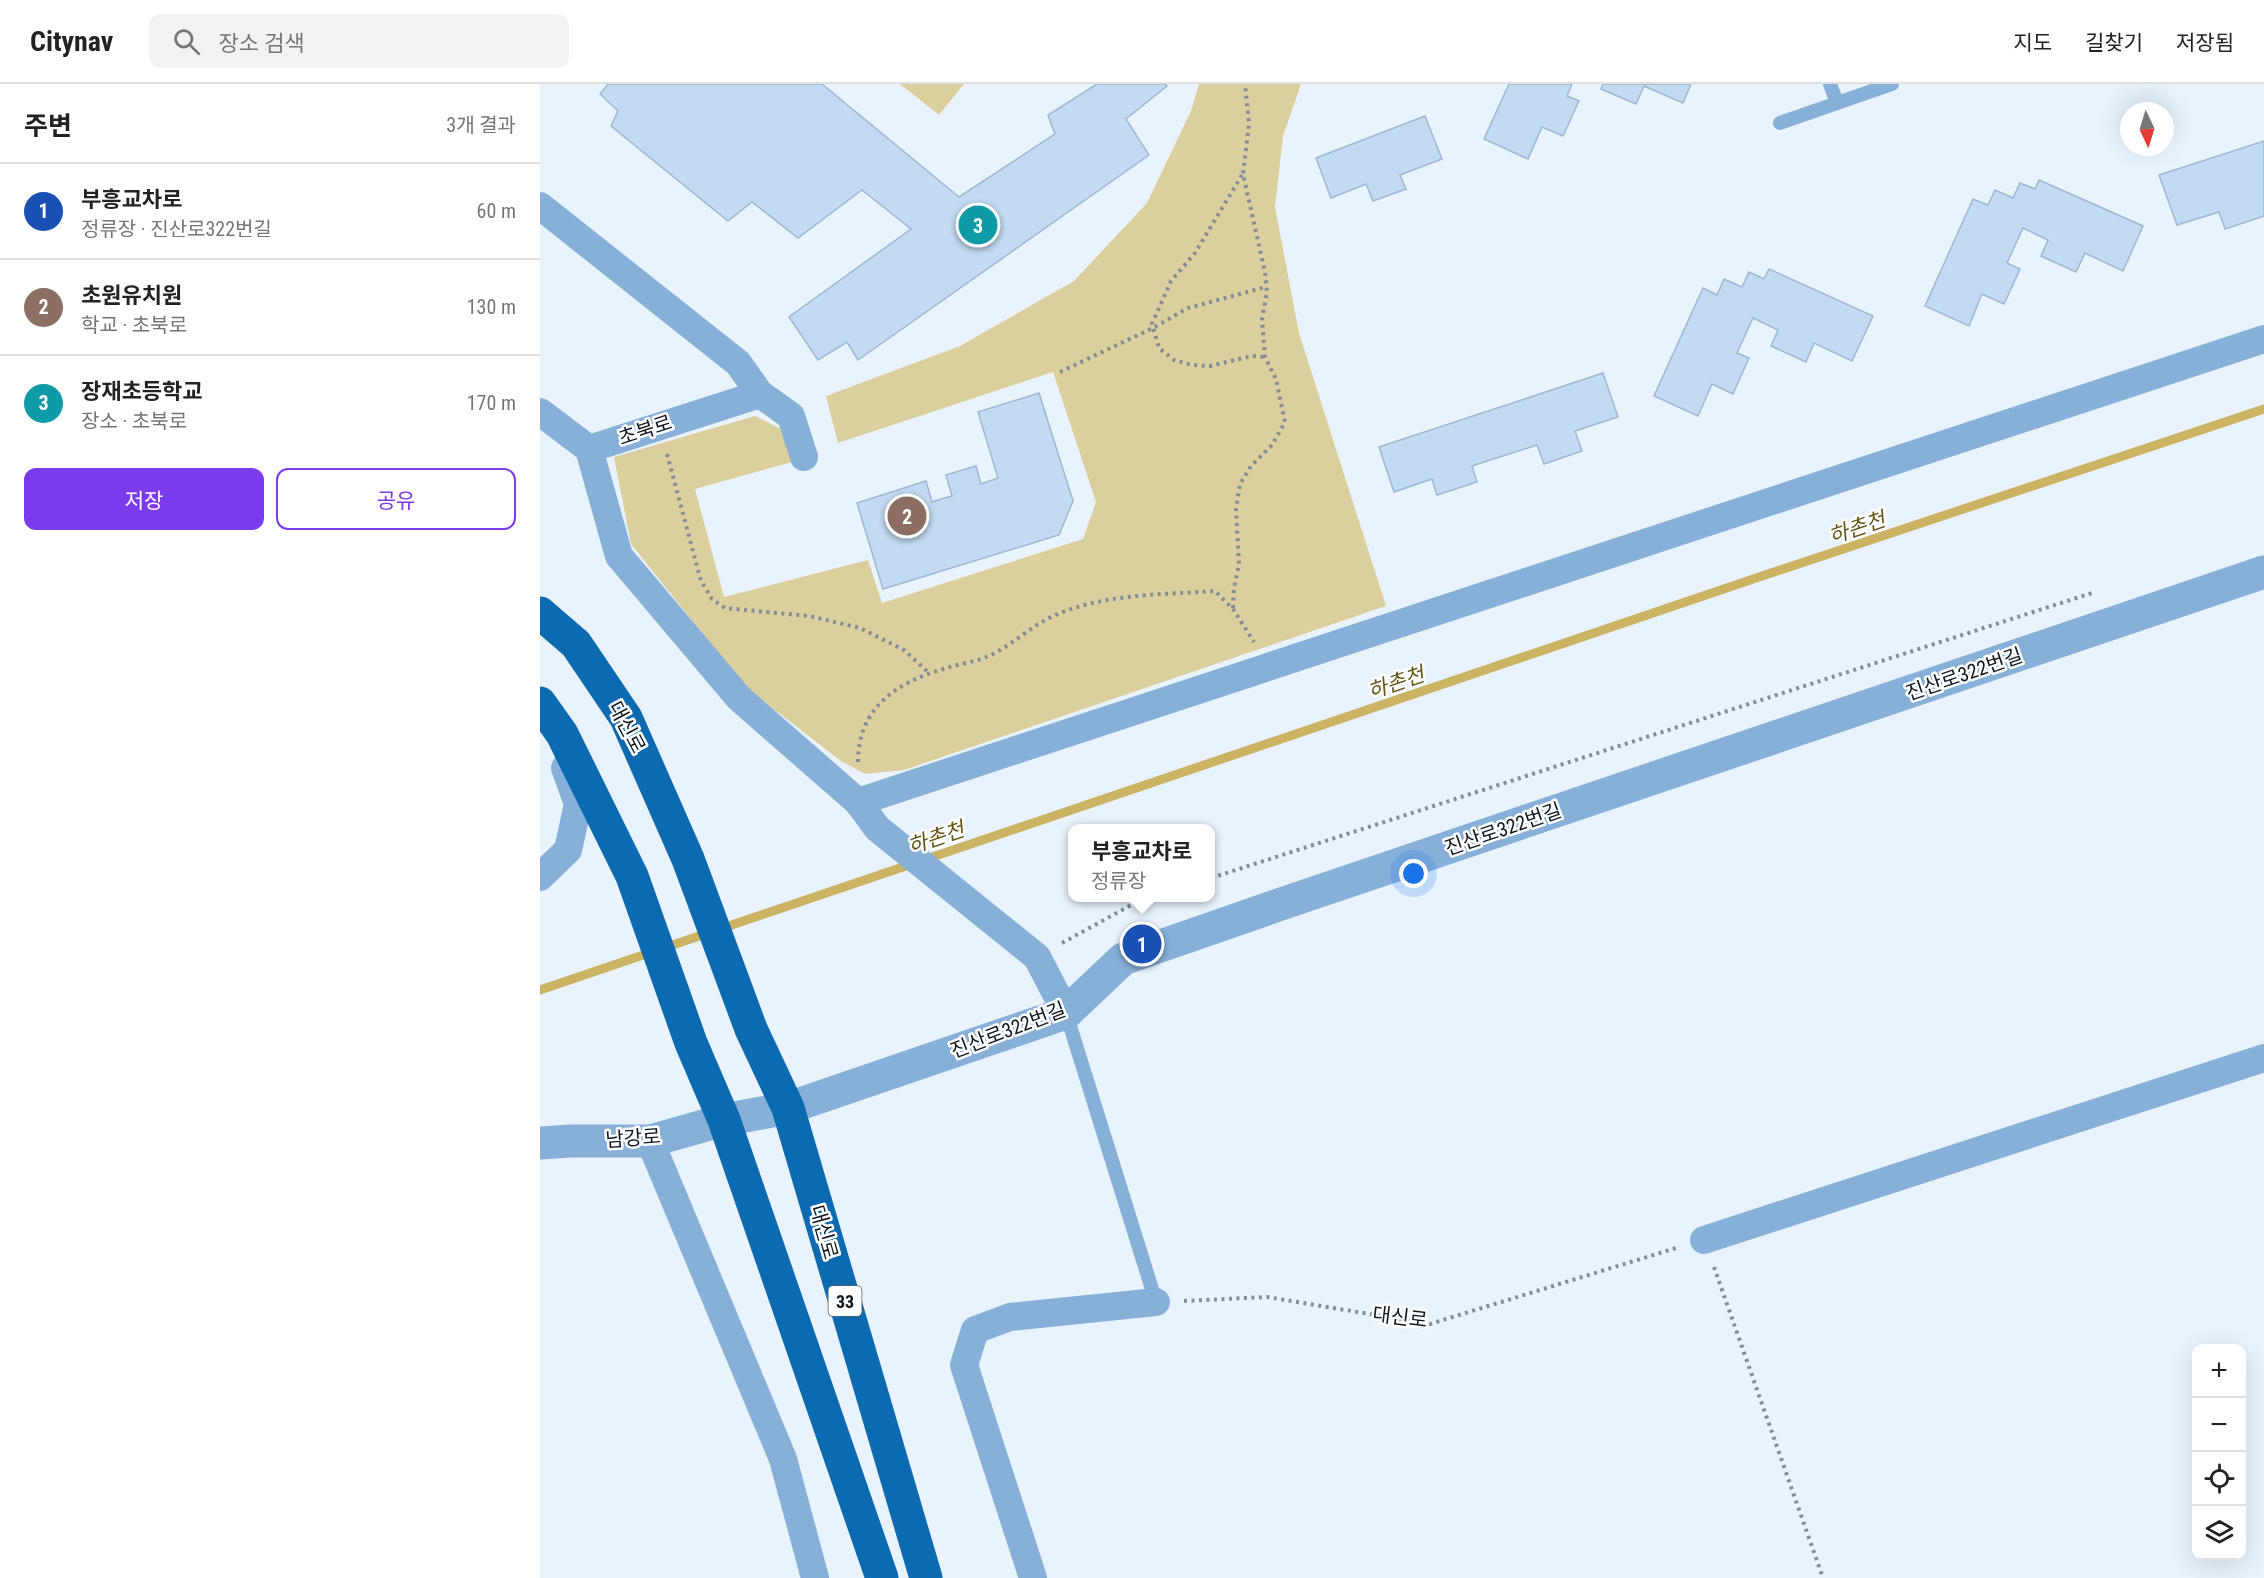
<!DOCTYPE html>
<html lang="ko">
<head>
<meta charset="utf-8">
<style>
  :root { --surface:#fff; --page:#f2f2f2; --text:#222; --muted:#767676; --line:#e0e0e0; --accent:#7c3aed }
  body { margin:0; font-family:"Roboto Condensed","Noto Sans KR",sans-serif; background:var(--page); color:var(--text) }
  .controls { position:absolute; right:18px; bottom:18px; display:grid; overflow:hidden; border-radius:12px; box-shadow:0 6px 24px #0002 }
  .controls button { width:54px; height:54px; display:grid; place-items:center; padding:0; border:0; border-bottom:2px solid var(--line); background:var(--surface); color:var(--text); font:30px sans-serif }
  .compass { position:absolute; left:1580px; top:18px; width:54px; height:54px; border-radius:50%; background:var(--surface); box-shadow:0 6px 24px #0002; rotate:176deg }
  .you { position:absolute; left:874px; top:790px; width:21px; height:21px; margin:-15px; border:4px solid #fff; border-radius:50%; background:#1a73e8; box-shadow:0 0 0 9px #1a73e833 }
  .badge { display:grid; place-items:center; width:39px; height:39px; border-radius:50%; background:var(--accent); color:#fff; font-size:20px; font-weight:700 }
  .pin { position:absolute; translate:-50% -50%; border:3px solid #fff; box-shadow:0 2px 6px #0006 }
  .popup { position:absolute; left:528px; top:740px; width:147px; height:78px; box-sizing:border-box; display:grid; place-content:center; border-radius:12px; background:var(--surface); filter:drop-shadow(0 2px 4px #0005); font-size:20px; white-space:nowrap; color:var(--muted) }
  .popup b { font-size:22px; color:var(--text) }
  .popup::after { content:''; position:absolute; left:50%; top:100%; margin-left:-12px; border:12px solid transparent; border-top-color:var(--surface) }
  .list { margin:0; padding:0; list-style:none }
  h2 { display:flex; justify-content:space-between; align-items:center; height:78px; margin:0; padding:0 24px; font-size:26px }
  h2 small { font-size:20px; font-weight:400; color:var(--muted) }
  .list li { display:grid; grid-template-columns:39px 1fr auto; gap:18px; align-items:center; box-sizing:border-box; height:96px; padding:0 24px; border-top:2px solid var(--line) }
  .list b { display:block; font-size:22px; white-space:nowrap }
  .list p { margin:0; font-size:20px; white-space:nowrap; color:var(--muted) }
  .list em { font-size:20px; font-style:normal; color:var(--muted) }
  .actions { display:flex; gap:12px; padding:18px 24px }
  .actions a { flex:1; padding:14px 0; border:2px solid var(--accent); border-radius:12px; text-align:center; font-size:21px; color:var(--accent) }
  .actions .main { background:var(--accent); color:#fff }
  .icon { flex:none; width:33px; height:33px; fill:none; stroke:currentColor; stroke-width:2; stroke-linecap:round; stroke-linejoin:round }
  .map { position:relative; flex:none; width:1724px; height:1494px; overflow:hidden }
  header { display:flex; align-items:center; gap:36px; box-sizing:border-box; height:84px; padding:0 30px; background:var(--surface); border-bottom:2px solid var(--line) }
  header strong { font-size:28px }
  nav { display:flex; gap:33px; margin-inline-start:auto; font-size:21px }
  .search { width:420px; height:54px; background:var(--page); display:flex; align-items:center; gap:15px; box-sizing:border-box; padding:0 21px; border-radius:12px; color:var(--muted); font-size:22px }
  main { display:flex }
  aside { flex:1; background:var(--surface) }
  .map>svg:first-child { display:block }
  .green { fill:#dccf9e }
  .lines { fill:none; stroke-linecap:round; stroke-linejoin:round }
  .stream { stroke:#cab362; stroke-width:9 }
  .building { fill:#c2daf2; stroke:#9eb8d2; stroke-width:1.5 }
  .path { stroke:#838d97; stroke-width:4; stroke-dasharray:3 4.5; stroke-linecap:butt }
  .service { stroke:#87b0d9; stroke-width:14 }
  .minor { stroke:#87b0d9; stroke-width:28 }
  .tertiary { stroke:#87b0d9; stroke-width:33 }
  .trunk { stroke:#0c6ab0; stroke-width:33 }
  .labels { text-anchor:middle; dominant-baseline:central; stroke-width:5; stroke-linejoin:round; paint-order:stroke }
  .shield { fill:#fff; stroke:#565d63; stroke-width:1.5 }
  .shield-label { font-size:18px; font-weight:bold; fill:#0d1720 }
  .street-label { font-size:20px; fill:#0d1720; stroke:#fff }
  .water-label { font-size:21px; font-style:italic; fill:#655618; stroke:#fff }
</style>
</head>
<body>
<header>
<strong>Citynav</strong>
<div class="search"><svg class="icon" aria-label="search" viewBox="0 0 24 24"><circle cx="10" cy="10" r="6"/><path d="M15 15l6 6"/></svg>장소 검색</div>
<nav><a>지도</a><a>길찾기</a><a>저장됨</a></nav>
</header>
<main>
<aside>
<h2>주변<small>3개 결과</small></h2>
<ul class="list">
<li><span class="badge" style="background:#1a4fb4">1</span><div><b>부흥교차로</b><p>정류장 · 진산로322번길</p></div><em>60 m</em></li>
<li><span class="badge" style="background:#8d6e63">2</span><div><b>초원유치원</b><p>학교 · 초북로</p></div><em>130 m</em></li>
<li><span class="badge" style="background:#0f9aa8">3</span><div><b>장재초등학교</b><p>장소 · 초북로</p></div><em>170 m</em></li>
</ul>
<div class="actions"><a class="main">저장</a><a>공유</a></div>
</aside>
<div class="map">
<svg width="1724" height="1494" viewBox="0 0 1724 1494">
  <rect width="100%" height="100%" fill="#e8f3fe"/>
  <g class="green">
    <polygon points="360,0 424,0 399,31"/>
    <polygon points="659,0 761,0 743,52 735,123 759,249 846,522 364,686 325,690 301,677 205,603 91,460 74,373 215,332 241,345 252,378 155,405 184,513 328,476 342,519 543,455 556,418 513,288 298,359 286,312 420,262 534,197 607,119 651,27"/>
  </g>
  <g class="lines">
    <polyline class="stream" points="0,906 1225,491 1724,325"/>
  </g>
  <g class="building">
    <polygon points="68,0 282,0 419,113 515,50 508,31 557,0 625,0 627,2 586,35 609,71 318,276 307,258 278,276 249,233 371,145 322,106 258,154 212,118 188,137 71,42 78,27 60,10"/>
    <polygon points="969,0 1032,0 1027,12 1039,17 1023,52 1002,43 988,75 944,55"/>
    <polygon points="1063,0 1151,0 1143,19 1104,2 1096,20 1061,5"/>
    <polygon points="885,32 902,75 860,91 866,105 833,117 826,100 791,114 776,74"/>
    <polygon points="1724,57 1724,132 1685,145 1679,128 1637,141 1619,91"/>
    <polygon points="1499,96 1603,142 1583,187 1545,169 1536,188 1501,172 1508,156 1483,144 1467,179 1480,185 1464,220 1442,210 1429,242 1385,222 1433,115 1448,121 1455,106 1473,114 1480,99 1495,105"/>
    <polygon points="1229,185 1333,232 1312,277 1274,259 1266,278 1231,262 1238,246 1213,234 1197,269 1209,274 1193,310 1172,300 1158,332 1114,312 1163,204 1177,211 1184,195 1202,203 1209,188 1224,195"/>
    <polygon points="1063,289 1078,333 1035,347 1042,367 1004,380 997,361 932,382 937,398 897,411 892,395 854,408 839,363"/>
    <polygon points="499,309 533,417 519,451 343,505 317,419 386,397 392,418 401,415 412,412 406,391 436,382 441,400 458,394 438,328"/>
  </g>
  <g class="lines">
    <g class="path">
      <polyline points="702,91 655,169 631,197 612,240 619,264 634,276 652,281 670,282 712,272 725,273"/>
      <polyline points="520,288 613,244 648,224 726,203"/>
      <polyline points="127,370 161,497 172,515 185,524 269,532 320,544 364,566 390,590"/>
      <polyline points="693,524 694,504 699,480 696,425 700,400 711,382 732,361 745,338 736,295 725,273 722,235 727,208 725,188 703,90 709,40 705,0"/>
      <path d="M318,678c0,-54 38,-79 85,-93 15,-5 33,-7 48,-14 21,-10 38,-27 58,-37 52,-25 111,-23 166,-27l18,18 21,33"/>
      <polyline points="671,794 1555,508"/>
      <polyline points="522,859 593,820 612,814"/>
      <polyline points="1174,1183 1283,1494"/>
      <polyline points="644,1217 727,1213 890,1240 1136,1164"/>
    </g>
    <g class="service">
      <polyline points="1290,0 1297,19"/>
      <polyline points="1240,39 1352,0"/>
      <polyline points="526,929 616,1218"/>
    </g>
    <g class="minor">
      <polyline points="0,122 198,279 220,310 251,332 264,373"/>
      <polyline points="0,328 49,365 220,310"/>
      <polyline points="49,365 79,472 199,614 318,718 337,744 497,873 526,929"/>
      <polyline points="318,718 1724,255"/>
      <polyline points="0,793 28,766 38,720 25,684"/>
      <polyline points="110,1057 243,1375 275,1494"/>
      <polyline points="1164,1156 1724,974"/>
      <polyline points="493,1494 424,1281 435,1246 470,1233 616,1218"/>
    </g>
    <polyline class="tertiary" points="0,1059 31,1057 110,1057 184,1036 248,1024 526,929 583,875 744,819 1724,488"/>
    <g class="trunk">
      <polyline points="0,529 36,560 86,634 148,775 211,945 248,1024 386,1494"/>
      <polyline points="0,619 22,650 92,792 151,959 184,1036 342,1494"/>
    </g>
  </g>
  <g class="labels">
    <rect class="shield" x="288.5" y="1202" width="33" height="30" rx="4.5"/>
    <g class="shield-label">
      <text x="305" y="1217">33</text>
    </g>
    <g class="street-label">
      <text transform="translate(105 346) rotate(-18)">초북로</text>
      <text transform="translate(1424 590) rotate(-19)">진산로322번길</text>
      <text transform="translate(87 643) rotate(62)">대신로</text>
      <text transform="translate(963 745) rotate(-19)">진산로322번길</text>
      <text transform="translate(468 946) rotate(-21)">진산로322번길</text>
      <text transform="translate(93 1054) rotate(-4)">남강로</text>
      <text transform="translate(284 1148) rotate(74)">대신로</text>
      <text transform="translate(860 1233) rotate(7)">대신로</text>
    </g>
    <g class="water-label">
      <text transform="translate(1317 444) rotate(-19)">하촌천</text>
      <text transform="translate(856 599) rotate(-19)">하촌천</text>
      <text transform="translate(396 754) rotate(-19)">하촌천</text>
    </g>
  </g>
</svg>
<div class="controls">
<button>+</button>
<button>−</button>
<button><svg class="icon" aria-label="locate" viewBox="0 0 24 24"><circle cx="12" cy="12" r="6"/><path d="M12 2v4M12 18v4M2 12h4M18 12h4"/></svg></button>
<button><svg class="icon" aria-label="layers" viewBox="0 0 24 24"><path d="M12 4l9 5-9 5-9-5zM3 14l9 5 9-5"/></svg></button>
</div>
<svg class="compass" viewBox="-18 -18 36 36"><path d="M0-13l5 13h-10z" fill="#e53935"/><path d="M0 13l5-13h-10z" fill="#767676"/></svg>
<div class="you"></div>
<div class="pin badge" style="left:602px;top:860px;background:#1a4fb4">1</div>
<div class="popup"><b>부흥교차로</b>정류장</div>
<div class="pin badge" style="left:367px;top:432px;background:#8d6e63">2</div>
<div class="pin badge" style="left:438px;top:141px;background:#0f9aa8">3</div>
</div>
</main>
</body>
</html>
